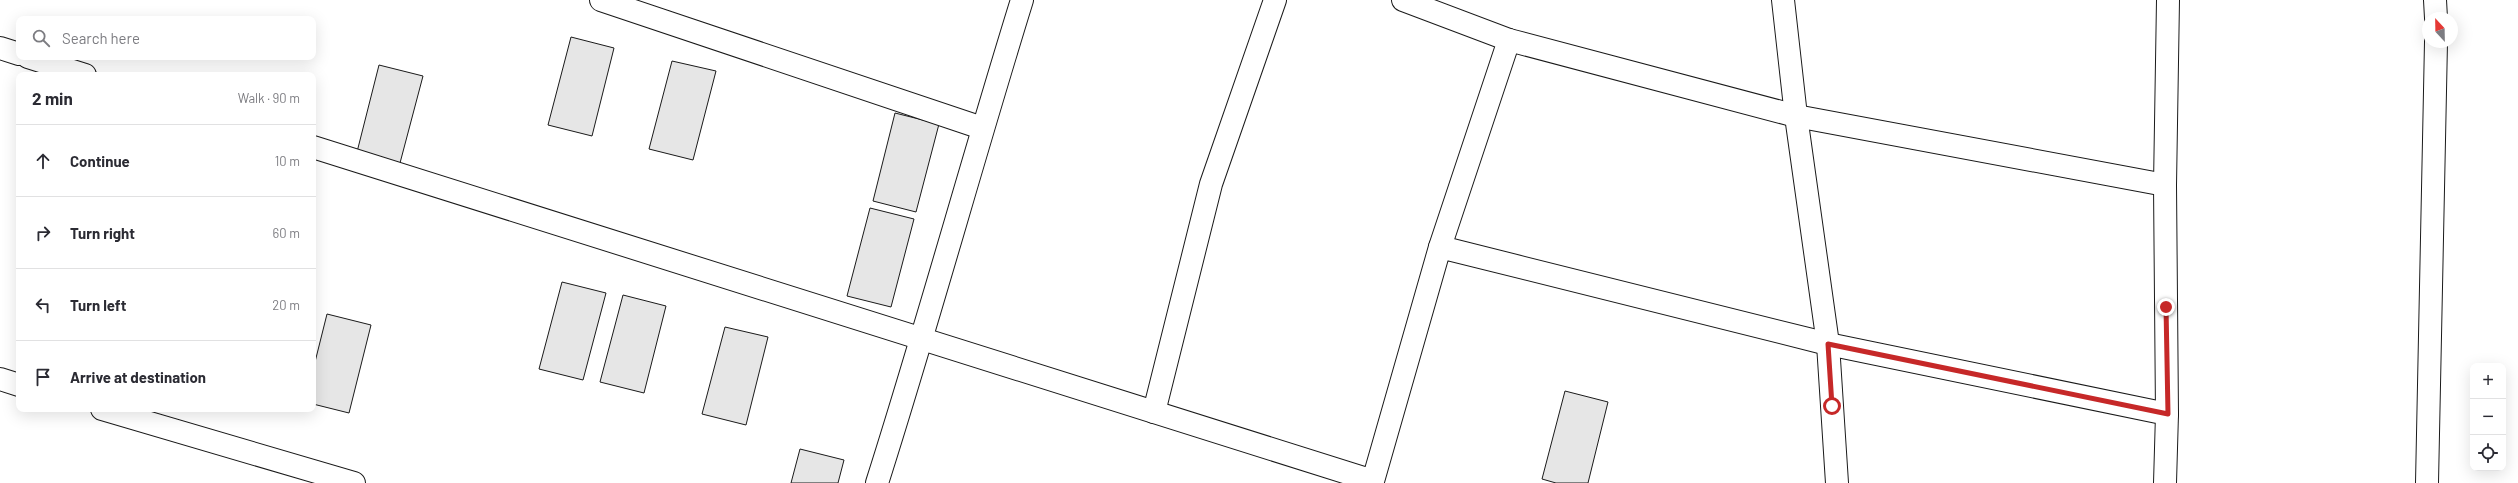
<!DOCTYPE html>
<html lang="en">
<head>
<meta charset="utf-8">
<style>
  :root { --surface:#fff; --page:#f2f2f3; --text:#2b2b33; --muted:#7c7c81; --line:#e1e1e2 }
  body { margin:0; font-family:Barlow,sans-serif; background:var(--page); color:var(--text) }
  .controls { position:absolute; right:12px; bottom:12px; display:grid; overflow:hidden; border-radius:8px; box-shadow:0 4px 16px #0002 }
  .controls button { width:36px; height:36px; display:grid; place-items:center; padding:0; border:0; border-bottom:1px solid var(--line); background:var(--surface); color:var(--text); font:20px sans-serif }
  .compass { position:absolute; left:2422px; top:12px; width:36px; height:36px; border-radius:50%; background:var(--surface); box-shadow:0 4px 16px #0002; rotate:338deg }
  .stop { position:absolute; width:12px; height:12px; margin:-9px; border:3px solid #c62828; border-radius:50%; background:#fff }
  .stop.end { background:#c62828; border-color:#fff; box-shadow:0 1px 4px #0008 }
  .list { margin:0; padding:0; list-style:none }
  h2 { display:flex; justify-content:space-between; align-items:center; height:52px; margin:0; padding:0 16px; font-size:17px }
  h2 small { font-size:13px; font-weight:400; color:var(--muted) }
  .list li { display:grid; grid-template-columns:26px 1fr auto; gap:12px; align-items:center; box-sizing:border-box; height:72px; padding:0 16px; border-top:1px solid var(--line) }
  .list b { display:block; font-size:15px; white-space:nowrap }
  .list em { font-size:13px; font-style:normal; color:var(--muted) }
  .icon { flex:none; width:22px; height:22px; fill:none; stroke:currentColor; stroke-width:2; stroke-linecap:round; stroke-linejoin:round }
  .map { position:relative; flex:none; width:2518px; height:483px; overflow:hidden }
  .search { position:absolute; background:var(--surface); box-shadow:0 4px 16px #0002; left:16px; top:16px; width:300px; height:44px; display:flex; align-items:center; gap:10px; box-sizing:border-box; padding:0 14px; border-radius:8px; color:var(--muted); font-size:15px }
  .panel { position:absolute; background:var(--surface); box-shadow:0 4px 16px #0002; left:16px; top:72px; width:300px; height:340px; border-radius:8px }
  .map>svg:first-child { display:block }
  .building { fill:#e6e6e6; stroke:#1a1a1a }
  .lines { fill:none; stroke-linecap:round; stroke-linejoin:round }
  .minor-casing { stroke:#1a1a1a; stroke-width:24 }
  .tertiary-casing { stroke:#1a1a1a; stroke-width:24 }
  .minor { stroke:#fff; stroke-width:22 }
  .tertiary { stroke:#fff; stroke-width:22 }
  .route { stroke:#c62828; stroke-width:5 }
</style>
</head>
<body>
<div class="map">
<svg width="2518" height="483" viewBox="0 0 2518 483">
  <rect width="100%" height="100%" fill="#fff"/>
  <g class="building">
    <polygon points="571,37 614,48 592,136 548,125"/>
    <polygon points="672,61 716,71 693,160 649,149"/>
    <polygon points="379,65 423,76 400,163 357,152"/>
    <polygon points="895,113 939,124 916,212 873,201"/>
    <polygon points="870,208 914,219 891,307 847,296"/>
    <polygon points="562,282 606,293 583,380 539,369"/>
    <polygon points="623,295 666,306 644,393 600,382"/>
    <polygon points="327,314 371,325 349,413 313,404 313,370"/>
    <polygon points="725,327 768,337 746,425 702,414"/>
    <polygon points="1565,391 1608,402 1588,483 1556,483 1542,479"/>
    <polygon points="800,449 844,460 838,483 791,483"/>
  </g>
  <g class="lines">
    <g class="minor-casing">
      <g id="minor">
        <polyline points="601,0 982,128"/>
        <polyline points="1403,0 1509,40 1796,116 2165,185"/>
        <polyline points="1783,0 1796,116 1828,344 1837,483"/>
        <polyline points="2435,0 2436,18"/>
        <polyline points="0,48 19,54"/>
        <polyline points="28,57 85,75"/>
        <polyline points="313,147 1373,481 1440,247 1828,344 2167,414 2165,483"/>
        <polyline points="1440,247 1509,40"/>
        <polyline points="1154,412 1211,184 1275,0"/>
        <polyline points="2167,414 2165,185 2168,0"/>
        <path d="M877,483c51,-160 95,-322 145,-483"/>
        <polyline points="2427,483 2436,42"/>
      </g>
    </g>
    <g class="tertiary-casing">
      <g id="tertiary">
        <polyline points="0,379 19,385"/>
        <polyline points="102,409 354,483"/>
      </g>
    </g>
    <use href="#minor" class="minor"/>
    <use href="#tertiary" class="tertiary"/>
  </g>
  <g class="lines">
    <polyline class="route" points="1832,406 1828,344 2168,414 2166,307"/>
  </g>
</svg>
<div class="controls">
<button>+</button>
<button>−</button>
<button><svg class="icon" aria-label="locate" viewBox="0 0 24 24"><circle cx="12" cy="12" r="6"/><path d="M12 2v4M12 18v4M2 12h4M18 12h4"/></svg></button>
</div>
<svg class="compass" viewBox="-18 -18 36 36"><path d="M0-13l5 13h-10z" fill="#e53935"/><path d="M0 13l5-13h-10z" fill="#7c7c81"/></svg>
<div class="stop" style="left:1832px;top:406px"></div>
<div class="stop end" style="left:2166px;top:307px"></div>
<div class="search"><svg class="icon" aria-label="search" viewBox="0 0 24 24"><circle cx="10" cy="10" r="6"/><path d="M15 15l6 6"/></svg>Search here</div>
<section class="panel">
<h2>2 min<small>Walk · 90 m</small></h2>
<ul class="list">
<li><svg class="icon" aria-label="ahead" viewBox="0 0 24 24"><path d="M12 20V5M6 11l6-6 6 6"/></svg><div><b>Continue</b></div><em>10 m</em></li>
<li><svg class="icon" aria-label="right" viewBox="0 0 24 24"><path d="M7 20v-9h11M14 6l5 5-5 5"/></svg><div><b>Turn right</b></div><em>60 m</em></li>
<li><svg class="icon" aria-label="left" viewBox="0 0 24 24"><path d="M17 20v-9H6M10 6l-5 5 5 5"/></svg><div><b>Turn left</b></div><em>20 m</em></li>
<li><svg class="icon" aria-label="arrive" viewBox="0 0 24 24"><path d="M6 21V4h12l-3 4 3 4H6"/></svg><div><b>Arrive at destination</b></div></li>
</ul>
</section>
</div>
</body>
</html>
